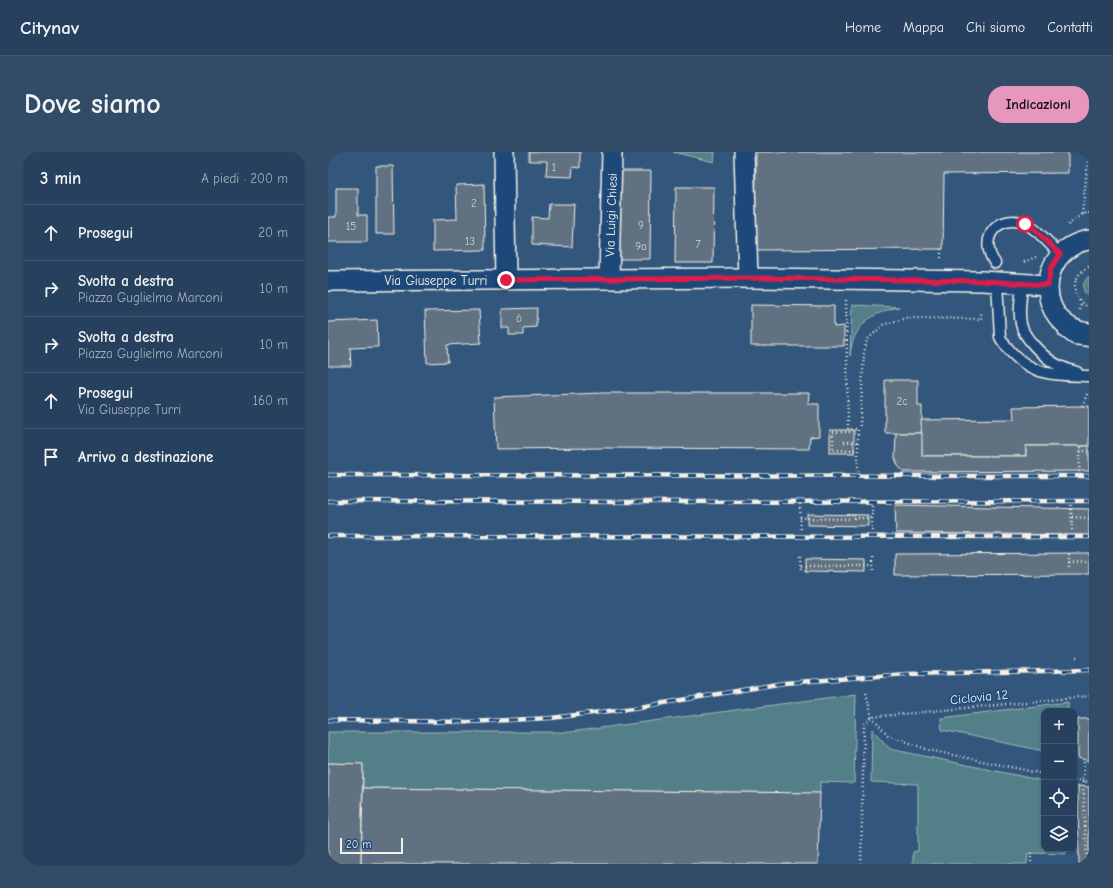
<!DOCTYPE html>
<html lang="it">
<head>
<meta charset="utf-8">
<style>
  :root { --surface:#26405d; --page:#324b66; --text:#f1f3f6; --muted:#a4afbc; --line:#425972; --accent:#e797bd }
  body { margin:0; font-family:"Comic Neue",sans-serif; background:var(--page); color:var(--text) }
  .controls { position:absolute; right:12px; bottom:12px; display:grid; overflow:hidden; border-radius:8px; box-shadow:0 1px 3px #0004 }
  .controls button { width:36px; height:36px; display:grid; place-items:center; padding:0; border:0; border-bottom:1px solid var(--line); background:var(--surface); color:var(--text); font:20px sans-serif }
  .scale { position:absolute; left:12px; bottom:10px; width:63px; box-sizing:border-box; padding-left:4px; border:2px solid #f4f1e8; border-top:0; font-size:11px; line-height:14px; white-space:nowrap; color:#f4f1e8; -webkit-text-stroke:3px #1f4a7a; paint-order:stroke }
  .stop { position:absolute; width:12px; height:12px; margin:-9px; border:3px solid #e11d48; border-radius:50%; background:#fff }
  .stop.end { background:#e11d48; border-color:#fff; box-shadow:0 1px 4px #0008 }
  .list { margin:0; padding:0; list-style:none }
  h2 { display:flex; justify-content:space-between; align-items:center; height:52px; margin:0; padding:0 16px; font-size:17px }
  h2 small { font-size:13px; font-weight:400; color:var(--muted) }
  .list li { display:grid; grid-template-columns:26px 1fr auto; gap:12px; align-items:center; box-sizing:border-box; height:56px; padding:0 16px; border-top:1px solid var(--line) }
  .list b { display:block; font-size:15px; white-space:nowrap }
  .list p { margin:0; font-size:13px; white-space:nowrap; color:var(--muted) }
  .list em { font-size:13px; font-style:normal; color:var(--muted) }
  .icon { flex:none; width:22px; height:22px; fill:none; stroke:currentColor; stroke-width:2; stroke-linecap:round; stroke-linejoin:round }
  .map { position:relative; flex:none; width:761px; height:712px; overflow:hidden; border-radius:16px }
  header { display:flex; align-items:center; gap:24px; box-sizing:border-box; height:56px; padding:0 20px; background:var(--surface); border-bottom:1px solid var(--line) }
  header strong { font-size:19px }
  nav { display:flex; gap:22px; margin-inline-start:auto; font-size:14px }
  .intro { display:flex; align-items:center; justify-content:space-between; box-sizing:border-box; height:96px; padding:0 24px }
  h1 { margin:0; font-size:28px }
  .button { padding:10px 18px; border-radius:16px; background:var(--accent); color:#111; font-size:14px; font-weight:700 }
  main { display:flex; gap:24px; padding:0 24px }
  aside { flex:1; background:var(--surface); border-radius:16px; box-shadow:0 1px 3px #0004 }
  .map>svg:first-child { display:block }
  .green { fill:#527f88; stroke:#a3b8b8 }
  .building { fill:#617281; stroke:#f4f1e8 }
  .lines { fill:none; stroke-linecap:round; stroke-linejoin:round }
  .service-casing { stroke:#f4f1e8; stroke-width:13 }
  .minor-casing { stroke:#f4f1e8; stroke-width:22 }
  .path { stroke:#f4f1e8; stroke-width:2.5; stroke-dasharray:1 3; stroke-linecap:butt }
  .service { stroke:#1f4a7a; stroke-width:10 }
  .minor { stroke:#1f4a7a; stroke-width:19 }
  .rail-casing { stroke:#f4f1e8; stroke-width:4.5 }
  .rail { stroke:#1f4a7a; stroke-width:3; stroke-dasharray:9; stroke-linecap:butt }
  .route { stroke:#e11d48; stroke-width:5 }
  .labels { text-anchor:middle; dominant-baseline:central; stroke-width:3; stroke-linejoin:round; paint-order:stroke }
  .number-label { font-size:11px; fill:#cfd1ce }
  .street-label { font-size:13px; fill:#f4f1e8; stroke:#1f4a7a }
</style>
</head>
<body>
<header>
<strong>Citynav</strong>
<nav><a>Home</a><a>Mappa</a><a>Chi siamo</a><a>Contatti</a></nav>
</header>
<div class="intro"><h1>Dove siamo</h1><a class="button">Indicazioni</a></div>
<main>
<aside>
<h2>3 min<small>A piedi · 200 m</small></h2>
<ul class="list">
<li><svg class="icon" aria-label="ahead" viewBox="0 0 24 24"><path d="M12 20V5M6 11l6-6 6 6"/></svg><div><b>Prosegui</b></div><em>20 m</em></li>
<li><svg class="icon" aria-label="right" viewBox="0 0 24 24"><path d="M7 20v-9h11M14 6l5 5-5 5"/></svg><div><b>Svolta a destra</b><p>Piazza Guglielmo Marconi</p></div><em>10 m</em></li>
<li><svg class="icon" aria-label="right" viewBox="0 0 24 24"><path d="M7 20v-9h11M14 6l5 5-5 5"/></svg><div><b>Svolta a destra</b><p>Piazza Guglielmo Marconi</p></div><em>10 m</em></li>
<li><svg class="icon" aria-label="ahead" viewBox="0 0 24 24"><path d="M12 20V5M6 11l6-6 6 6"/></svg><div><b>Prosegui</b><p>Via Giuseppe Turri</p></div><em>160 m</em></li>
<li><svg class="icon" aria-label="arrive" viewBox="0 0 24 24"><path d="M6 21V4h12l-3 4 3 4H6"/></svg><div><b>Arrivo a destinazione</b></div></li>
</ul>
</aside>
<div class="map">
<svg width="761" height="712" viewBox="0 0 761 712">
  <rect width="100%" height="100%" fill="#33567c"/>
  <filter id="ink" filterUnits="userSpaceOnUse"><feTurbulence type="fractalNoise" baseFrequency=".025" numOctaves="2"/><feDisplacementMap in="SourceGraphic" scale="8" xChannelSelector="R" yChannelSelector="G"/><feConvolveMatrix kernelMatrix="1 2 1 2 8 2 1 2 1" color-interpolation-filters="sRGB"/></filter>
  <g filter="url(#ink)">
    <g class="green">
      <polygon points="345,0 387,0 386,10"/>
      <path d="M761,124v21c-8,-6 -7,-14 0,-21z"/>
      <path d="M524,153l47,2c-28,6 -46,18 -49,49z"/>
      <polygon points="528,542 526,631 492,630 492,641 35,636 35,612 0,611 0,580 242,580"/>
      <polygon points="740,550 740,559 716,559 716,599 614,578 613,566"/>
      <polygon points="544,577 562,597 716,629 716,697 738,697 738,702 700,701 699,712 585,712 585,700 590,699 590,632 543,630"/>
    </g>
    <g class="building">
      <polygon points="201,0 252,0 252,16 245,15 244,25 218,24 219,9 201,9"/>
      <polygon points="428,0 740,0 740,21 616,22 615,97 427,98"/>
      <polygon points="48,14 65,14 66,82 48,82"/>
      <polygon points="288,19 323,19 322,107 287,107"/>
      <polygon points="156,32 157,98 105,99 105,68 129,67 128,33"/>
      <polygon points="348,35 386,35 385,111 347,111"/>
      <polygon points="8,36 30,36 30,63 39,63 39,90 0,90 0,65 8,65"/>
      <polygon points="221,52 246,52 244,95 204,93 204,65 220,66"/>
      <polygon points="423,153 506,154 506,175 516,174 516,194 423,194"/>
      <polygon points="174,157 209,156 208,175 195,176 195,183 181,183 181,176 174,176"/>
      <polygon points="151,158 153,191 119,193 120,210 99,211 97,159"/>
      <polygon points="49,168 50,195 22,196 23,214 0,214 0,170"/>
      <polygon points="557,228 590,228 590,254 594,254 594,281 557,281"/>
      <polygon points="274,241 481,241 480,252 491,252 491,284 482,285 481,297 275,296 168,297 166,245"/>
      <polygon points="754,254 761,254 761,294 698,294 698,304 594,304 593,268 686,267 685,255"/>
      <rect x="502" y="278" width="24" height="23"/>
      <polygon points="568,281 594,281 594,304 698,304 698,294 761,294 761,319 576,320 570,314 567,306"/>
      <polygon points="567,353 761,357 761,383 568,381"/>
      <polygon points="479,362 540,363 540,374 479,373"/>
      <polygon points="761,401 761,422 567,423 567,402"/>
      <polygon points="477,407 538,408 538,420 477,419"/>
      <polygon points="750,567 761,567 761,609 750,606"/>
      <polygon points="0,611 35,612 33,712 0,712"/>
      <polygon points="750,634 761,635 761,712 751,712"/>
      <polygon points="35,636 492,641 490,712 33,712"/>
    </g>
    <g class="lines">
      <g class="service-casing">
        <g id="service">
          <path d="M667,111c-19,-26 6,-52 33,-38 10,5 23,21 32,29"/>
          <path d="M669,130l3,55c3,6 7,10 11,15 23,25 47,23 78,24"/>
          <path d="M695,131c-2,13 -5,27 -2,41 2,13 22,32 33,39 7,4 15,7 23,9"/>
          <polyline points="736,180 746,187 761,189"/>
        </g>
      </g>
      <g class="minor-casing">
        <g id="minor">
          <polyline points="176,0 178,128"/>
          <polyline points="416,0 420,126"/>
          <path d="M761,88c-54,9 -55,87 0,93"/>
          <polyline points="281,127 284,0"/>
          <polyline points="0,129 420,126 654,129 720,133"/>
        </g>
      </g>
      <g class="path">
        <polyline points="754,62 761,0"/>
        <polyline points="740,73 754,62 761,61"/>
        <polyline points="613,97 613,109"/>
        <polyline points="696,110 708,105"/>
        <path d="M761,115c-19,8 -19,33 0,40"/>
        <polyline points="518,148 520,277 530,277 530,321"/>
        <polyline points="752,158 753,151"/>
        <polyline points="754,254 760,240"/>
        <polyline points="532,274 536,201 539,188 555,173 578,166 653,167 653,161"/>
        <polyline points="522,280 505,280 505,298 530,298"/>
        <polyline points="516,290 530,290"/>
        <polyline points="752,299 761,299"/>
        <polyline points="751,320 753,295"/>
        <polyline points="472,352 473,379"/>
        <polyline points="743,353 744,380"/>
        <polyline points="744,365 761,366"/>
        <polyline points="472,366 523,367"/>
        <polyline points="526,366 544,366"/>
        <polyline points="544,379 544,352"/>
        <polyline points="741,402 741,418"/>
        <polyline points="472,404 473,420"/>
        <polyline points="741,410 761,409"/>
        <polyline points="473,414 522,414"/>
        <polyline points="525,414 545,414"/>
        <polyline points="545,419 545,405"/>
        <polyline points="748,505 750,505"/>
        <polyline points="538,541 544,565 560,583 601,598 716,622"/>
        <polyline points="756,610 755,630 759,712"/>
        <polyline points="746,628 761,630"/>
        <polyline points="703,701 703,712"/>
        <polyline points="533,712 536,573 544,565 761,544"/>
      </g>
      <use href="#service" class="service"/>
      <use href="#minor" class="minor"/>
      <g class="rail-casing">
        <g id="rail">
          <polyline points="0,323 761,324"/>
          <polyline points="0,349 311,350 761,349"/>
          <polyline points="0,384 761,385"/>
          <polyline points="0,568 140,570 223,566 306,556 456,531 578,522 761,518"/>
        </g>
      </g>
      <use href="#rail" class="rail"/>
    </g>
  </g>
  <g class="lines" filter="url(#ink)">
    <polyline class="route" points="178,128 420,126 654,129 720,133 723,116 732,102 704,75 697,72"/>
  </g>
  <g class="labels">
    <g class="number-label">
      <text x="226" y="15">1</text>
      <text x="146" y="51">2</text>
      <text x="313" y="73">9</text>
      <text x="23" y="74">15</text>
      <text x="142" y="89">13</text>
      <text x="370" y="92">7</text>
      <text x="313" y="94">9a</text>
      <text x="191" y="166">6</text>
      <text x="574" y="249">2c</text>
    </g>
    <g class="street-label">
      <text transform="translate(283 63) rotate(-88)">Via Luigi Chiesi</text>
      <text x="108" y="128">Via Giuseppe Turri</text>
      <text transform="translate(651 545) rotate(-6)">Ciclovia 12</text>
    </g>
  </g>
</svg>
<div class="controls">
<button>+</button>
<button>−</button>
<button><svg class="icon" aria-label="locate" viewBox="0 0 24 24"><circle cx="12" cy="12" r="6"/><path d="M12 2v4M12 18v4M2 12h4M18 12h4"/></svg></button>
<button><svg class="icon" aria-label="layers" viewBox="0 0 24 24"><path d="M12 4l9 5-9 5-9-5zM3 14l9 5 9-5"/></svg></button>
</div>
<div class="scale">20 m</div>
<div class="stop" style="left:697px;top:72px"></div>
<div class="stop end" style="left:178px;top:128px"></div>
</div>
</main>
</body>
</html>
